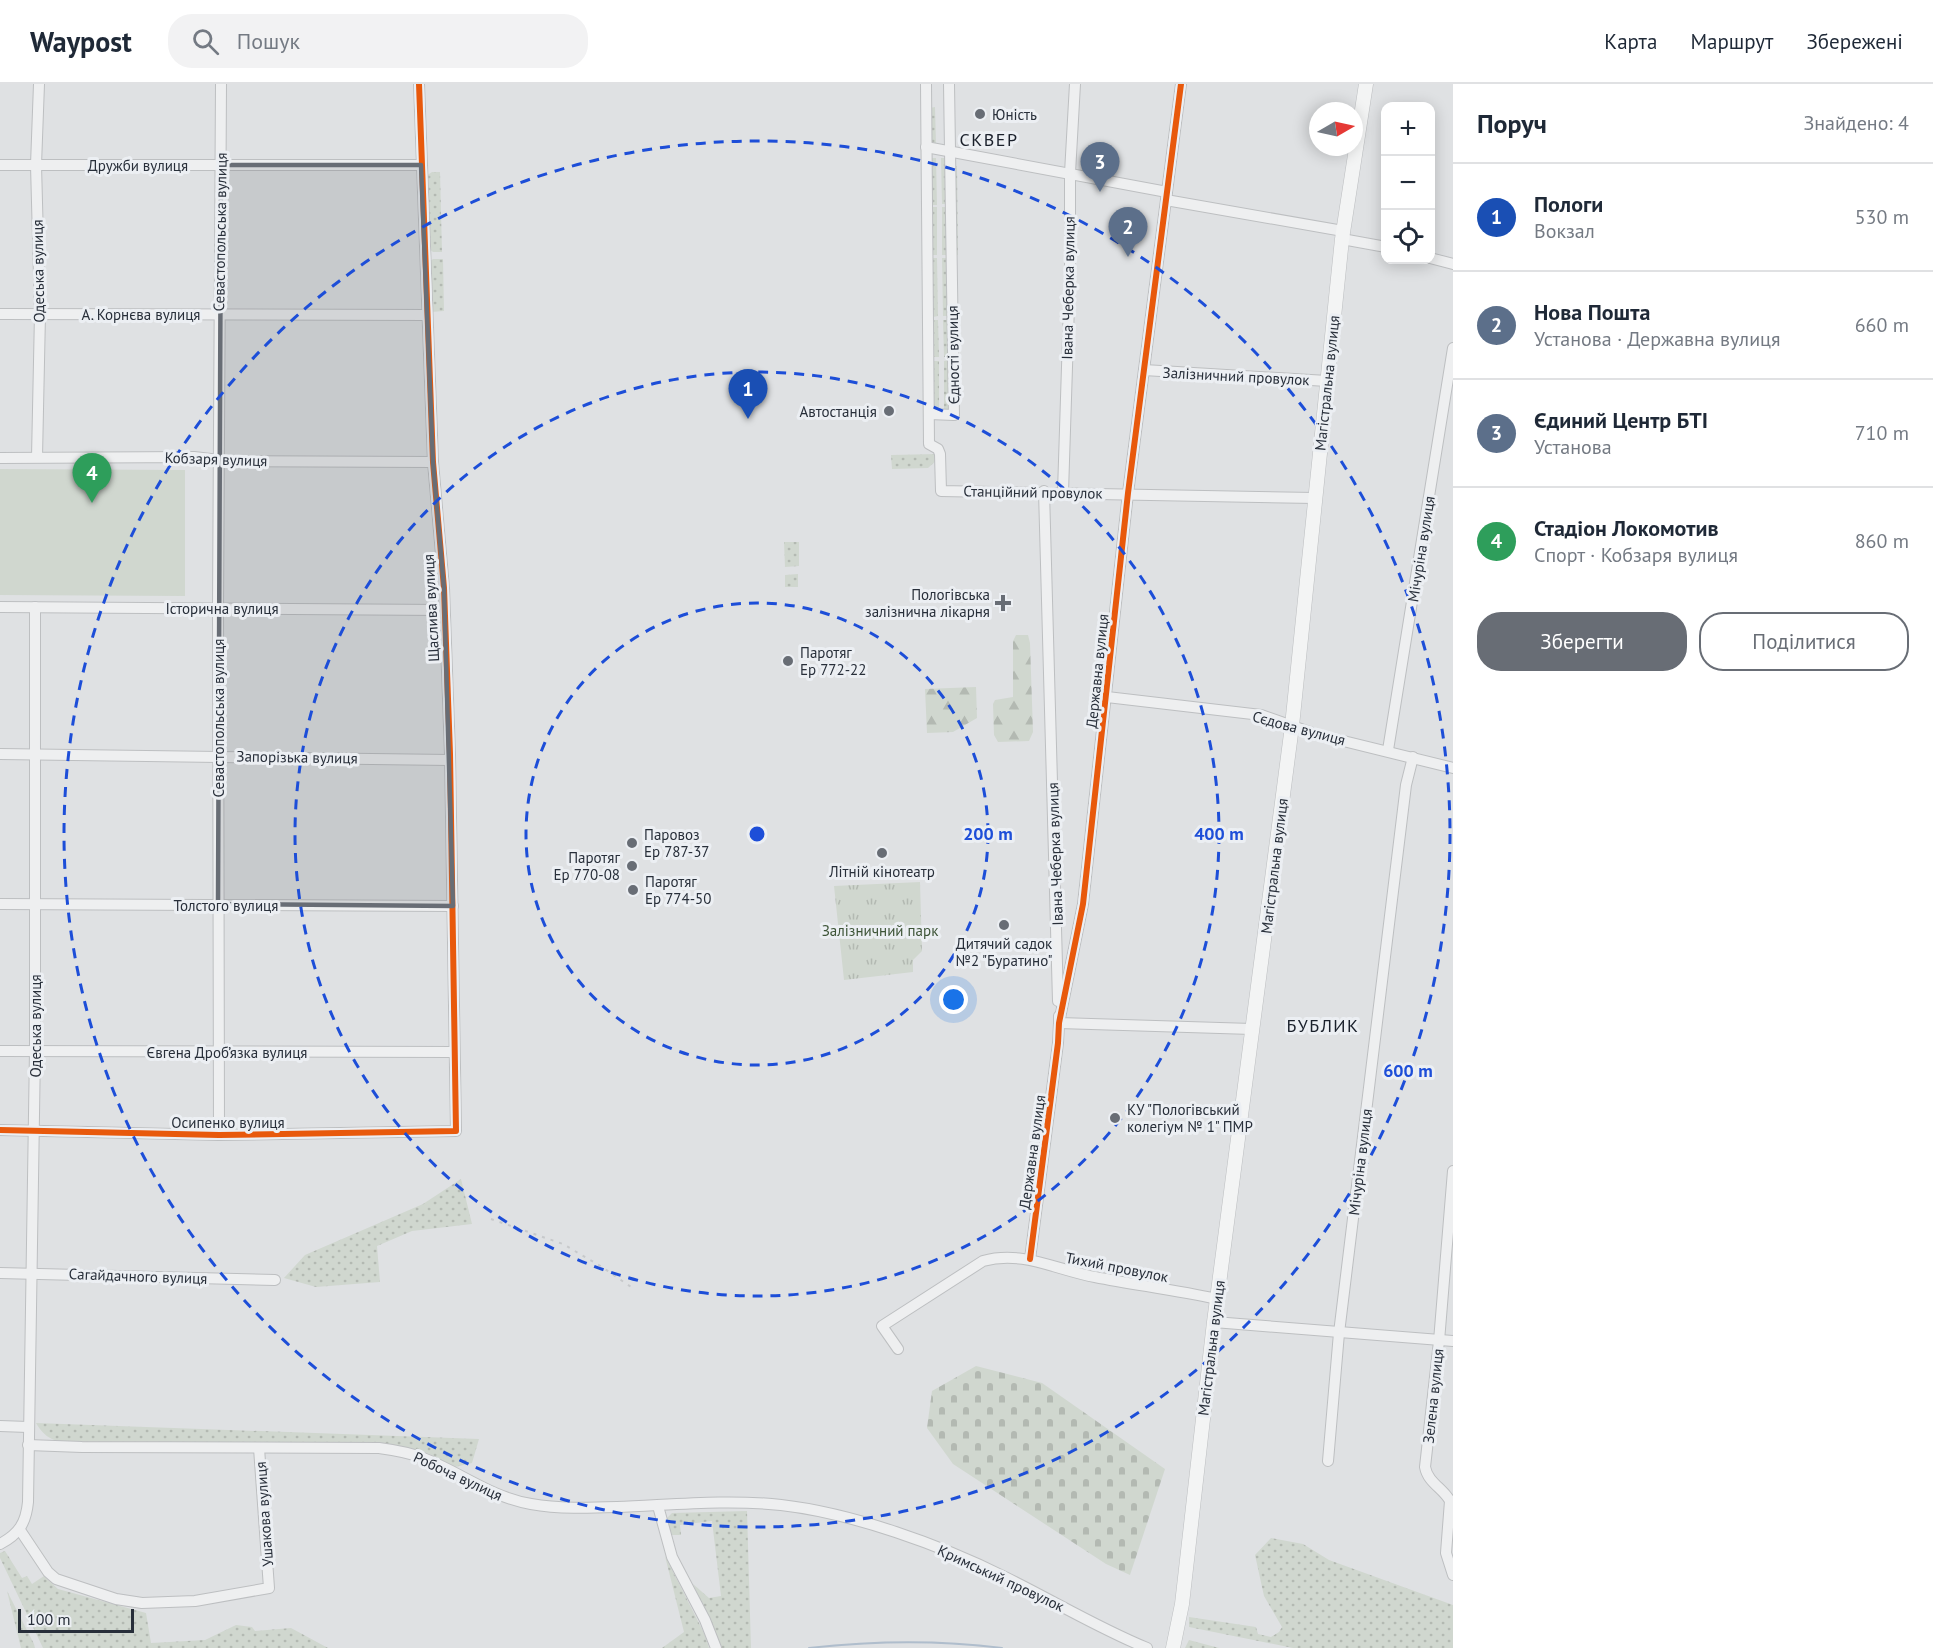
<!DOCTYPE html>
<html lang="uk">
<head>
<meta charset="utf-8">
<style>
  :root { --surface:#fff; --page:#f2f2f3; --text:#1f2937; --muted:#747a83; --line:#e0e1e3; --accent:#686d75 }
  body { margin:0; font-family:"PT Sans",sans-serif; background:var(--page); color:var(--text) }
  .controls { position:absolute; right:18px; top:18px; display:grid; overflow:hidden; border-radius:12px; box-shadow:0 3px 15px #0003 }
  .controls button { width:54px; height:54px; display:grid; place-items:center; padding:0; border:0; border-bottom:2px solid var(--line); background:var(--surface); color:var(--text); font:30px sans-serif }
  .compass { position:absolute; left:1309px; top:18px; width:54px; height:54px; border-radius:50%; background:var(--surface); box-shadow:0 3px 15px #0003; rotate:81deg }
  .scale { position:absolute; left:18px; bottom:15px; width:116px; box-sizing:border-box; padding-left:6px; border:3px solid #282f3a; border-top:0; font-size:16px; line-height:21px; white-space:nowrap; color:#282f3a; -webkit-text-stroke:4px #eceff3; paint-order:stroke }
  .you { position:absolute; left:954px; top:916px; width:21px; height:21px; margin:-15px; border:4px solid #fff; border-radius:50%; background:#1a73e8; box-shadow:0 0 0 9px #1a73e833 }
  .badge { display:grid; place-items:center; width:39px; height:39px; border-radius:50%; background:var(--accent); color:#fff; font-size:20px; font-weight:700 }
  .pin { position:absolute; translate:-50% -50px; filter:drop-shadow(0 2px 3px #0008) }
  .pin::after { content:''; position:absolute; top:32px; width:21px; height:18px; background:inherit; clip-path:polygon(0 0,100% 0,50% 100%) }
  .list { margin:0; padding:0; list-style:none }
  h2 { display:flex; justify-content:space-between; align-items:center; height:78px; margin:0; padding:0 24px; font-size:26px }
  h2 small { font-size:20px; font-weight:400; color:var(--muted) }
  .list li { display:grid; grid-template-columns:39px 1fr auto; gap:18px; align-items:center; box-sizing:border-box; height:108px; padding:0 24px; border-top:2px solid var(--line) }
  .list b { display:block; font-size:22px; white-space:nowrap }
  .list p { margin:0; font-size:20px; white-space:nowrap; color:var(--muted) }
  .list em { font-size:20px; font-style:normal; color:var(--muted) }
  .actions { display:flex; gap:12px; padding:18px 24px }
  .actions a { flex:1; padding:14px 0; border:2px solid var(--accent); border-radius:24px; text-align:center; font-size:21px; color:var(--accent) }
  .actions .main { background:var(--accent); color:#fff }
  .icon { flex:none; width:33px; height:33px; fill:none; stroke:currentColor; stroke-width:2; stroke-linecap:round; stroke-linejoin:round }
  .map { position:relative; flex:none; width:1453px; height:1564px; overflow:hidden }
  header { display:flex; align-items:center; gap:36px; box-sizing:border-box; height:84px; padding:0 30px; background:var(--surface); border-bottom:2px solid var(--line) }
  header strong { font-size:28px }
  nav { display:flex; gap:33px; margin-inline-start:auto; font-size:21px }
  .search { width:420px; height:54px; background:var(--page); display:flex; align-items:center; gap:15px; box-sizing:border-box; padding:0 21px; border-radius:24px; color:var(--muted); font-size:22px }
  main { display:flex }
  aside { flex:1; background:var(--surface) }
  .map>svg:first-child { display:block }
  .grass { fill:url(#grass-dots) }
  .forest { fill:url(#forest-firs) }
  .cemetery { fill:url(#cemetery-stones) }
  .park { fill:url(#park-tufts) }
  .pitch { fill:#d0d7cf }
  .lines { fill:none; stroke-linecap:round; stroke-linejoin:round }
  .stream { stroke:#afbdcc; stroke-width:2 }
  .minor-casing { stroke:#bdbfc1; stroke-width:12 }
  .major-casing { stroke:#bcbec0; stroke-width:15 }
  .minor { stroke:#eeeff0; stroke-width:10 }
  .major { stroke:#f3f4f4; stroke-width:14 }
  .rail { stroke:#c7c9cb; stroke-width:2; stroke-dasharray:3 6; stroke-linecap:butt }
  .cycleway-casing { stroke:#eceff3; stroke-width:10 }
  .cycleway { stroke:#e8590c; stroke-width:6 }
  .marked { fill:#686d75; fill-opacity:0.2; stroke:#686d75; stroke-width:4.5; stroke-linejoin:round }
  .ring { fill:none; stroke:#1d4ed8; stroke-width:3; stroke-dasharray:10 8 }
  .poi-dot { fill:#686d75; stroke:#eceff3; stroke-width:2 }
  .labels { text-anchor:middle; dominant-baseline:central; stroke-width:6; stroke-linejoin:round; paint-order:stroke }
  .poi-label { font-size:15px; fill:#282f3a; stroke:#eceff3; text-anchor:start }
  .street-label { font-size:15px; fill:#282f3a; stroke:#eceff3 }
  .park-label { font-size:15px; fill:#3d5437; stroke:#eceff3 }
  .quarter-label { font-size:18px; letter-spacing:1.5px; fill:#1a202b; stroke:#eceff3 }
  .centre { fill:#1d4ed8; stroke:#eceff3; stroke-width:3 }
  .ring-label { font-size:18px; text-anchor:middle; font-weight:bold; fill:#1d4ed8; stroke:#eceff3; stroke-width:6; stroke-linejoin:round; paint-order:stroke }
</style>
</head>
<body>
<header>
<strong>Waypost</strong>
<div class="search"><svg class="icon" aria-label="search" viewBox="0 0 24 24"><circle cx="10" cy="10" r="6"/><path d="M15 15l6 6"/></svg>Пошук</div>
<nav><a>Карта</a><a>Маршрут</a><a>Збережені</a></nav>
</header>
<main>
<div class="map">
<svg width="1453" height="1564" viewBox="0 0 1453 1564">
  <defs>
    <pattern id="grass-dots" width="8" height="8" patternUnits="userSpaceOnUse" patternTransform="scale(1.5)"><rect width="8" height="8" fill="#d0d7cf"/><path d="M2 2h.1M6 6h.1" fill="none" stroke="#b3b9b2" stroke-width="1.8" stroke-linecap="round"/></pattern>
    <pattern id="forest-firs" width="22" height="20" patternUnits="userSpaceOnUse" patternTransform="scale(1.5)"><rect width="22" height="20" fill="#d0d7cf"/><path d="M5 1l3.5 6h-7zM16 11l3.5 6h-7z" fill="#b3b9b2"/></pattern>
    <pattern id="cemetery-stones" width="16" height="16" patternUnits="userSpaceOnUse" patternTransform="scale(1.5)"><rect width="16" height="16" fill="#d0d7cf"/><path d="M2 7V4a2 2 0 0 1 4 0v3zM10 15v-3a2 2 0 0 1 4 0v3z" fill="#b3b9b2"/></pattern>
    <pattern id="park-tufts" width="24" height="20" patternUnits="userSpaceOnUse" patternTransform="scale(1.5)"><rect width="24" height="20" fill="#d0d7cf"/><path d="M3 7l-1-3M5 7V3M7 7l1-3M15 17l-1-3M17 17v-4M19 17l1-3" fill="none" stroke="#b3b9b2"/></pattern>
  </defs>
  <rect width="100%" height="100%" fill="#dfe1e3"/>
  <g class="grass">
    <polygon points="935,23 936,60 931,60 930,24"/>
    <polygon points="931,74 936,74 937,121 932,121"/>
    <polygon points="941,74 946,74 947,120 942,120"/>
    <polygon points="954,82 957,82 958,171 955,171"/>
    <polygon points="432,88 440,88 442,168 433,168 429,165 426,92"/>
    <rect x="932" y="123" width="5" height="48"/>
    <polygon points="942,123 947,123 948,171 942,171"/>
    <polygon points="933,174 937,174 938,232 933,233"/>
    <polygon points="942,174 948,174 948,232 943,232"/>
    <polygon points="433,175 443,175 444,227 431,228 430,177"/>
    <polygon points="933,236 938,236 939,273 934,273"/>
    <polygon points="943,236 948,236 949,273 944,273"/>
    <polygon points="949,276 950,325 944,325 944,277"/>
    <rect x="934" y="277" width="5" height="48"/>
    <polygon points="937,370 937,376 928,384 892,385 891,371"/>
    <polygon points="784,458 799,458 799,482 785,483"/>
    <polygon points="798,490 798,503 785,503 785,491"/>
    <polygon points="461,1095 472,1140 412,1147 377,1162 380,1198 316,1203 284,1194 305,1171 423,1120"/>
    <path d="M36,1339l443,16 -7,24 -17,4 -26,-13 -18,-6 -19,-3 -320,-1c-17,-3 -27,-5 -36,-21z"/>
    <polygon points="747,1427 751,1564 721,1564 711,1537 693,1500 709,1514 721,1512 712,1437 680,1441 681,1451 671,1451 667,1434 672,1429"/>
    <polygon points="1271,1454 1303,1460 1329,1476 1453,1521 1453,1564 1293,1564 1189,1543 1189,1533 1256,1543 1258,1550 1271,1553 1279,1548 1282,1543 1264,1512 1255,1471"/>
    <polygon points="5,1467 22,1494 27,1492 32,1500 44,1492 58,1505 146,1529 151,1559 205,1556 236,1541 252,1543 255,1547 291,1544 328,1564 43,1564 0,1474 0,1469"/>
    <polygon points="665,1472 705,1551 709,1564 662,1564 684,1548"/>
    <polygon points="7,1507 34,1560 35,1564 21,1564"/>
    <polygon points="1189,1556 1219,1564 1185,1564"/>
  </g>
  <g class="forest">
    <polygon points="1016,551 1028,551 1030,559 1033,648 1029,657 998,658 994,651 993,620 995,616 1013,613 1013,557"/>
    <polygon points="976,603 977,634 953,648 927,649 925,605"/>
  </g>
  <polygon class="cemetery" points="976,1282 1042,1299 1165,1385 1130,1491 1106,1480 953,1380 927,1344 932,1307"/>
  <polygon class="park" points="920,798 922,867 913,876 913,888 844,896 834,802"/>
  <polygon class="pitch" points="0,385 185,386 185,512 0,511"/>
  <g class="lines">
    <path class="stream" d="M809,1564c63,-7 130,-8 193,0"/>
    <g class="minor-casing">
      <g id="minor">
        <polyline points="926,0 929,360 938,365 940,370 941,407 1315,414"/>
        <polyline points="926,63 1167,108"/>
        <polyline points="0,81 421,81"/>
        <polyline points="1166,116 1343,147"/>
        <polyline points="1342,155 1386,163"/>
        <polyline points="1430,174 1453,180"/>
        <polyline points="0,230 427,231"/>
        <polyline points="1144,286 1327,297"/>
        <polyline points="929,330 954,331 949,0"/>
        <polyline points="37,373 40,230 36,81 39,0"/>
        <polyline points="0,374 194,373 228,377 433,378"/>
        <polyline points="1044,407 1058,917"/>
        <polyline points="1063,408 1070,189 1070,89 1075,0"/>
        <polyline points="0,523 444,526"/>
        <polyline points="1107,613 1261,631 1315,650 1453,684"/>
        <polyline points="1388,666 1453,264"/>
        <polyline points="0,670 450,676"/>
        <polyline points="0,820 453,822"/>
        <polyline points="1059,932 1059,939 1252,945"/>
        <polyline points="0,967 454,968"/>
        <polyline points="0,1046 219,1051 456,1047 450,670 444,504 433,378 419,0"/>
        <polyline points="219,1051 218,524 221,0"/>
        <path d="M1453,1087l-14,170 -14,126c3,16 18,21 25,34l-4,52 7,22"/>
        <polyline points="1030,1175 1058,959 1059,939 1083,820 1128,409 1181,0"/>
        <polyline points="0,1189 275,1196"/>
        <polyline points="1214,1238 1453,1257"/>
        <path d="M898,1265l-16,-23 101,-65c40,-11 73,9 112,16 41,8 81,13 122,22"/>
        <polyline points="0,1342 28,1343"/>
        <path d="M28,1361l54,2 297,1c15,2 29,4 44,10 37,14 67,39 108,46 28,5 57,4 86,3 54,-2 110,-8 164,-2 71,8 160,40 224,72 47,23 93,51 142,71"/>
        <polyline points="1328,1377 1339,1249 1406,701 1413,673"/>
        <polyline points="658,1422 672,1473 705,1536 716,1564"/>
        <polyline points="20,1446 48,1488 56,1495 116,1515 142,1519 195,1517 269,1504 259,1364"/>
        <path d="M0,1460c19,-10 26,-21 28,-42l7,-452v-443"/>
      </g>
    </g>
    <g class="major-casing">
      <polyline id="major" points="1173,1564 1182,1520 1214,1238 1292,642 1342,155 1366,0"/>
    </g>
    <use href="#minor" class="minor"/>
    <use href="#major" class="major"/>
    <polyline class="rail" points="491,1135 563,1160 602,1183 634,1205"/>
    <g class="cycleway-casing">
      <g id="cycleway">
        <polyline points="0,1046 219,1051 456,1047 450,670 444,504 433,378 419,0"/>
        <polyline points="1030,1175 1058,959 1059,939 1083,820 1128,409 1181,0"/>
      </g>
    </g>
    <use href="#cycleway" class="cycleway"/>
  </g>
  <path class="marked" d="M221,81h200l12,297 11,126 9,318 -235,-2z"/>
  <g class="ring">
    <circle cx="757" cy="750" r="231"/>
    <circle cx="757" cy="750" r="462"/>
    <circle cx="757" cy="750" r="693"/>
  </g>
  <g class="poi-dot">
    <circle cx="980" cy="30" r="6"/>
    <circle cx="889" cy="327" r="6"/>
    <path d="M1000 510h6v6h6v6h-6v6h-6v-6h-6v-6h6z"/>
    <circle cx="788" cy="577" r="6"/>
    <circle cx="632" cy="759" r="6"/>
    <circle cx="882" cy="769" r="6"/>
    <circle cx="632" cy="782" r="6"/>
    <circle cx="633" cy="806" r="6"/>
    <circle cx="1004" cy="841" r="6"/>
    <circle cx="1115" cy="1034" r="6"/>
  </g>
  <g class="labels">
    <g class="poi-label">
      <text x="992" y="30">Юність</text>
      <text x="877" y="327" text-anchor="end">Автостанція</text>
      <text x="990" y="510" text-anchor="end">Пологівська<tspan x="990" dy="17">залізнична лікарня</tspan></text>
      <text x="800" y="568">Паротяг<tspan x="800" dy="17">Ер 772-22</tspan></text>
      <text x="644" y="750">Паровоз<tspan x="644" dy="17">Ер 787-37</tspan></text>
      <text x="620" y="773" text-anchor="end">Паротяг<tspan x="620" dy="17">Ер 770-08</tspan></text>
      <text x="882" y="787" text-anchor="middle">Літній кінотеатр</text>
      <text x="645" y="797">Паротяг<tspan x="645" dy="17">Ер 774-50</tspan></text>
      <text x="1004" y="859" text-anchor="middle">Дитячий садок<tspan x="1004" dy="17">№2 "Буратино"</tspan></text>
      <text x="1127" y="1025">КУ "Пологівський<tspan x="1127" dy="17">колегіум № 1" ПМР</tspan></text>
    </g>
    <g class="street-label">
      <text x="138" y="81">Дружби вулиця</text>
      <text transform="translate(220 148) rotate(-89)">Севастопольська вулиця</text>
      <text transform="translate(38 187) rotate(-91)">Одеська вулиця</text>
      <text transform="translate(1068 204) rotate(-89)">Івана Чеберка вулиця</text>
      <text x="141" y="230">А. Корнєва вулиця</text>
      <text transform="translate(953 271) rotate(-91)">Єдності вулиця</text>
      <text transform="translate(1236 292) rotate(3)">Залізничний провулок</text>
      <text transform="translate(1327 299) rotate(-84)">Магістральна вулиця</text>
      <text transform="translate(216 375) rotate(2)">Кобзаря вулиця</text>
      <text transform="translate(1033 408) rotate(1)">Станційний провулок</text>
      <text transform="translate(1421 465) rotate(-81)">Мічуріна вулиця</text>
      <text x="222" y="524">Історична вулиця</text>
      <text transform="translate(431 524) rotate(-93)">Щаслива вулиця</text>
      <text transform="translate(1097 587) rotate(-84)">Державна вулиця</text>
      <text transform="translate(218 634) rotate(-90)">Севастопольська вулиця</text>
      <text transform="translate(1299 644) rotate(15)">Сєдова вулиця</text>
      <text transform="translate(297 673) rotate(1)">Запорізька вулиця</text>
      <text transform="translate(1055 770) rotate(-92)">Івана Чеберка вулиця</text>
      <text transform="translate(1274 782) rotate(-83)">Магістральна вулиця</text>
      <text x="226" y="821">Толстого вулиця</text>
      <text transform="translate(35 942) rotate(-90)">Одеська вулиця</text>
      <text x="227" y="968">Євгена Дроб’язка вулиця</text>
      <text x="228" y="1038">Осипенко вулиця</text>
      <text transform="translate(1032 1068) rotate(-82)">Державна вулиця</text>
      <text transform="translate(1360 1078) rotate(-83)">Мічуріна вулиця</text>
      <text transform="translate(1117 1183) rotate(11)">Тихий провулок</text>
      <text transform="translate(138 1192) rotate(2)">Сагайдачного вулиця</text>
      <text transform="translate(1211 1264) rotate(-83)">Магістральна вулиця</text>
      <text transform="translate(1433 1312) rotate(-84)">Зелена вулиця</text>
      <text transform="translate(458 1392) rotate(25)">Робоча вулиця</text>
      <text transform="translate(264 1430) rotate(-94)">Ушакова вулиця</text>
      <text transform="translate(1001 1494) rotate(25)">Кримський провулок</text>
    </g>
    <g class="park-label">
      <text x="880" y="846">Залізничний парк</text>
    </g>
    <g class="quarter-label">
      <text x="989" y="55">СКВЕР</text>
      <text x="1323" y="941">БУБЛИК</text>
    </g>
  </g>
  <circle cx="757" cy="750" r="9" class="centre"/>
  <g class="ring-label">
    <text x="988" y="756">200 m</text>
    <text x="1219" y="756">400 m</text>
    <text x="1408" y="993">600 m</text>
  </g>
</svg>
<div class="controls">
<button>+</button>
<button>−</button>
<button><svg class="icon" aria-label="locate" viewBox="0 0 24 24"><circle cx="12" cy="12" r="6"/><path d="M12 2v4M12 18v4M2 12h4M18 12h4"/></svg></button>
</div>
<svg class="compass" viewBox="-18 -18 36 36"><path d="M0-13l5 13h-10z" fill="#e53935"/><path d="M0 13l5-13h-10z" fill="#747a83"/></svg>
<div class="scale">100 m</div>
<div class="you"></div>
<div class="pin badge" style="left:748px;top:335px;background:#1a4fb4">1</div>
<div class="pin badge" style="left:1128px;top:173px;background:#5c6f8a">2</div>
<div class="pin badge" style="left:1100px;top:108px;background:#5c6f8a">3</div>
<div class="pin badge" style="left:92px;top:419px;background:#2e9e5b">4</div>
</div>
<aside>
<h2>Поруч<small>Знайдено: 4</small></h2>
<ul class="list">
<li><span class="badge" style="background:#1a4fb4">1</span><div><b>Пологи</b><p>Вокзал</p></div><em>530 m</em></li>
<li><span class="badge" style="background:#5c6f8a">2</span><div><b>Нова Пошта</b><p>Установа · Державна вулиця</p></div><em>660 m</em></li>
<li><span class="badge" style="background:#5c6f8a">3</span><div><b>Єдиний Центр БТІ</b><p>Установа</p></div><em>710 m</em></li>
<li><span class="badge" style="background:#2e9e5b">4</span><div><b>Стадіон Локомотив</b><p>Спорт · Кобзаря вулиця</p></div><em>860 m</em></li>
</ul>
<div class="actions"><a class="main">Зберегти</a><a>Поділитися</a></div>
</aside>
</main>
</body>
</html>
